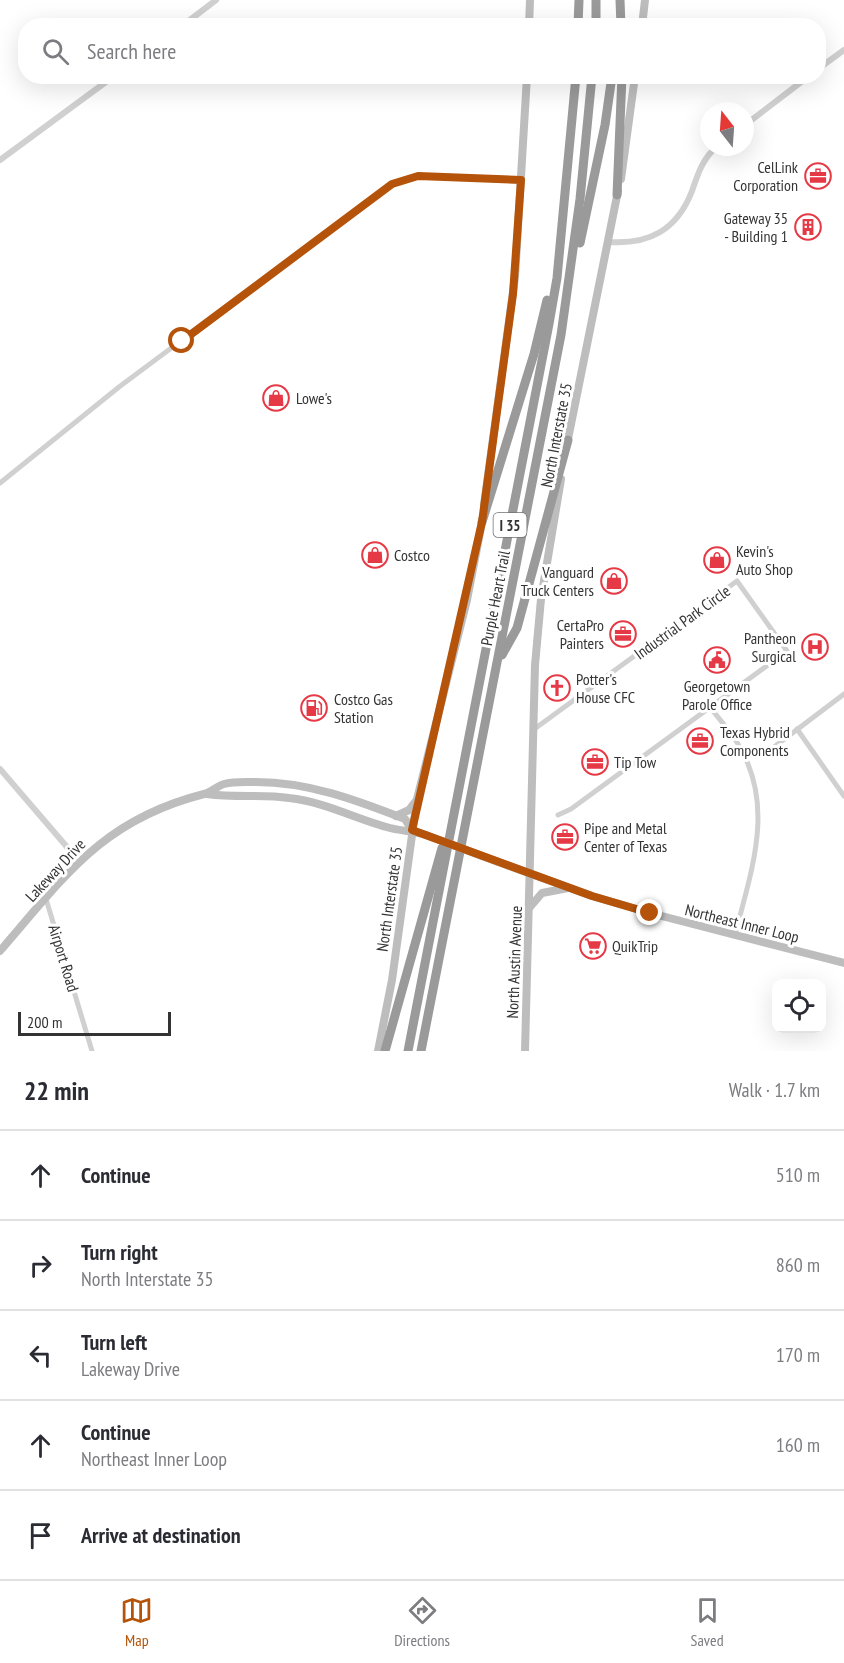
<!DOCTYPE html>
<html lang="en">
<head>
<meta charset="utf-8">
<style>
  :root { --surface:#fff; --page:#f2f2f3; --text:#2b2b33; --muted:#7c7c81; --line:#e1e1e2; --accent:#b45309 }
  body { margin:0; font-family:"PT Sans Narrow",sans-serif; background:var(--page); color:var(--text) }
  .controls { position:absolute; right:18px; bottom:18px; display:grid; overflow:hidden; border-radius:12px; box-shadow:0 6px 24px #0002 }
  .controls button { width:54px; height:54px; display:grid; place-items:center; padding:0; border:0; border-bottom:2px solid var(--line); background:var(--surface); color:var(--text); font:30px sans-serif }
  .compass { position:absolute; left:700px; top:102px; width:54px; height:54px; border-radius:50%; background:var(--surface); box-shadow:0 6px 24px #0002; rotate:343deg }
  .scale { position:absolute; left:18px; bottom:15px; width:153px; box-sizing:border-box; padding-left:6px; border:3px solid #333; border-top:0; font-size:16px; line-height:21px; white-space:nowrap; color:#333; -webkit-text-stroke:4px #fff; paint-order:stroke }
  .stop { position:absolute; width:18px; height:18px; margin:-14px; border:4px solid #b45309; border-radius:50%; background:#fff }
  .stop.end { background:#b45309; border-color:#fff; box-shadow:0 2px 6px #0008 }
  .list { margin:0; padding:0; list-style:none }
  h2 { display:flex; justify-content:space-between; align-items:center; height:78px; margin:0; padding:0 24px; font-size:26px }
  h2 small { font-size:20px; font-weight:400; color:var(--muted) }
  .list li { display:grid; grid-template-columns:39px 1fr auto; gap:18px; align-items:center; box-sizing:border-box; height:90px; padding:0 24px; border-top:2px solid var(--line) }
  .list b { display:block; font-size:22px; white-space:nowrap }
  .list p { margin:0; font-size:20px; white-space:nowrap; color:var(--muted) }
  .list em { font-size:20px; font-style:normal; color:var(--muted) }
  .icon { flex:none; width:33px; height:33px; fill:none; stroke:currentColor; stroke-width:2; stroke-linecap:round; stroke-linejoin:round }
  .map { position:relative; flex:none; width:844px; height:1051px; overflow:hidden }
  .search { position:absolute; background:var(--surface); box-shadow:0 6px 24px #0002; left:18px; right:18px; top:18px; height:66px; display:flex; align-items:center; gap:15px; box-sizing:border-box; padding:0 21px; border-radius:24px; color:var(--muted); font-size:22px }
  .sheet { height:528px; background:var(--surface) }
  nav { display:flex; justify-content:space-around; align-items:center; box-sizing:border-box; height:84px; border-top:2px solid var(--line); background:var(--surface); font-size:16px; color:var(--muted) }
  nav a { display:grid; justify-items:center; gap:3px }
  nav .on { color:var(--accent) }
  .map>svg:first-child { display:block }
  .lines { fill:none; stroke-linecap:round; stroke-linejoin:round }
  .minor { stroke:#d0d0d0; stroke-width:5 }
  .tertiary { stroke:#d0d0d0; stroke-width:6 }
  .secondary { stroke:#bdbdbd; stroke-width:8 }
  .motorway { stroke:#9a9a9a; stroke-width:9 }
  .secondary-bridge { stroke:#bdbdbd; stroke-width:8 }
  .route { stroke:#b45309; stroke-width:8 }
  .labels { text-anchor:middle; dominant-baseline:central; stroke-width:6; stroke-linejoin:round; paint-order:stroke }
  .shield { fill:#fff; stroke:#707070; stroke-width:1.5 }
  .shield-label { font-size:15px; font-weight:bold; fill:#333 }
  .poi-label { font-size:16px; fill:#333; stroke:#fff; text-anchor:start }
  .street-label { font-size:16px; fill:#333; stroke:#fff }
</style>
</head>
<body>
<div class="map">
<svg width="844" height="1051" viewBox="0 0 844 1051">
  <rect width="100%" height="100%" fill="#fff"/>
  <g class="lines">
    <g class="minor">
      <polyline points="0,483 119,387 391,184 418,176 521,180"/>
      <path d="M710,707c9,12 20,24 28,37 38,62 13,127 -3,191"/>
      <polyline points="797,729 844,796"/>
      <polyline points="533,730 737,581 787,651 571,809 558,815"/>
      <polyline points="774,747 844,694"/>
      <polyline points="46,899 92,1051"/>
    </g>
    <g class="tertiary">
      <polyline points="182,26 216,0"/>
      <polyline points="818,69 844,50"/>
      <polyline points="745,125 809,76"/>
      <polyline points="0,160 114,76"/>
      <path d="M608,242c41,3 69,-12 84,-51 6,-17 10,-31 24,-44"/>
      <polyline points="0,769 79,861"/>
    </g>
    <g class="secondary">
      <polyline points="529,26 530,0"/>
      <polyline points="642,26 645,0"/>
      <polyline points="621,179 635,76"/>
      <polyline points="567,444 618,191"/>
      <polyline points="484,505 515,277 527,76"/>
      <path d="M207,794c28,4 55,0 82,4 36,4 67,21 101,30 12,3 24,3 36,7"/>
      <polyline points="396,816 409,810 416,801"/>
      <polyline points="482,856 592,896 650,913 844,963"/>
      <polyline points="530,907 542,893 568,888"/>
      <path d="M0,951c65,-75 102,-131 204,-157 8,-2 13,-8 20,-10 10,-3 22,-2 32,-2 53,0 100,18 149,37l7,11"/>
      <polyline points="378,1051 392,980 417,799 467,600 483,517"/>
      <polyline points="525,1051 535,665 541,599 561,479"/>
    </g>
    <g class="motorway">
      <polyline points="620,0 621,26"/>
      <polyline points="578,26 579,0"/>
      <polyline points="596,26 596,0"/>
      <polyline points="617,195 622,76"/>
      <polyline points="580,243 605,125 612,76"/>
      <polyline points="482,522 534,354 547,300"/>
      <polyline points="502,655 517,628 568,440"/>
      <polyline points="385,1051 442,848"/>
      <polyline points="408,1051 549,324 557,278 576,76"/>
      <polyline points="421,1051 561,335 580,199 592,76"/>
    </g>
    <polyline class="secondary-bridge" points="426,835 482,856"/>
  </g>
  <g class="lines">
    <polyline class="route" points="182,341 392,184 418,176 521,180 513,294 482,522 412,830 592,896 650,913"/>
  </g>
  <defs>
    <g id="office-ring" transform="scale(1.35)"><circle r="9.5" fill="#fff" stroke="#e63946" stroke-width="1.5"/><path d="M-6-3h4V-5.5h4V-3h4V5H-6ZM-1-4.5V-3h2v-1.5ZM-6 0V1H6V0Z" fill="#e63946"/></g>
    <g id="building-ring" transform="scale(1.35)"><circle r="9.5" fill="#fff" stroke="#e63946" stroke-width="1.5"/><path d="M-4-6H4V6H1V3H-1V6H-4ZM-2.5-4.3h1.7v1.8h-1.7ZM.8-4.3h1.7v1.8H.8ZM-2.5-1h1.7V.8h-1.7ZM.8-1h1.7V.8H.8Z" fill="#e63946"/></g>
    <g id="shop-ring" transform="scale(1.35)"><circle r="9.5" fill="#fff" stroke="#e63946" stroke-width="1.5"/><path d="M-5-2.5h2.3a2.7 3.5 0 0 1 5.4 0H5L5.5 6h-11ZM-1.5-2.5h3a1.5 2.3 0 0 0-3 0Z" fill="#e63946"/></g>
    <g id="hospital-ring" transform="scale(1.35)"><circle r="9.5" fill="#fff" stroke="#e63946" stroke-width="1.5"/><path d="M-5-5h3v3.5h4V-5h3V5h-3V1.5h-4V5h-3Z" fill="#e63946"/></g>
    <g id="civic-ring" transform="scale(1.35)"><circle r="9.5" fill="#fff" stroke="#e63946" stroke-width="1.5"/><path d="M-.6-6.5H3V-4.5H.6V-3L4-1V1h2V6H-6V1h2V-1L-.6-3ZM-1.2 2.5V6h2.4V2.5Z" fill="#e63946"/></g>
    <g id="church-ring" transform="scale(1.35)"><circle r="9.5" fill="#fff" stroke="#e63946" stroke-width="1.5"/><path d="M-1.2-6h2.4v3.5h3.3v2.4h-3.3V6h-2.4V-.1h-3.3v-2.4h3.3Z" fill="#e63946"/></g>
    <g id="fuel-ring" transform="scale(1.35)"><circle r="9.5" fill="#fff" stroke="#e63946" stroke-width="1.5"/><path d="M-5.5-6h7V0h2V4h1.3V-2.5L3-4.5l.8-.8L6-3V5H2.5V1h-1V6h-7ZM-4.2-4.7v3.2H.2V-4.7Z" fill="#e63946"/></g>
    <g id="supermarket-ring" transform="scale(1.35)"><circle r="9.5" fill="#fff" stroke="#e63946" stroke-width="1.5"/><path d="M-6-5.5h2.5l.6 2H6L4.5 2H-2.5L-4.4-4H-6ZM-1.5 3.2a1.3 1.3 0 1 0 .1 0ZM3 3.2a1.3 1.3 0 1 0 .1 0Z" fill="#e63946"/></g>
  </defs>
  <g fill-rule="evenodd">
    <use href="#office-ring" x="818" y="176"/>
    <use href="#building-ring" x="808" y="227"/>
    <use href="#shop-ring" x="276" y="398"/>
    <use href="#shop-ring" x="375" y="555"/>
    <use href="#shop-ring" x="717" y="560"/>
    <use href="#shop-ring" x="614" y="581"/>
    <use href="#office-ring" x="623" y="634"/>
    <use href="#hospital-ring" x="815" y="647"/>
    <use href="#civic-ring" x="717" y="660"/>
    <use href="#church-ring" x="557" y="688"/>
    <use href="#fuel-ring" x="314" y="708"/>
    <use href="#office-ring" x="700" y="741"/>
    <use href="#office-ring" x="595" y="762"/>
    <use href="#office-ring" x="565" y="837"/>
    <use href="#supermarket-ring" x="593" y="946"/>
  </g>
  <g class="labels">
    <rect class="shield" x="493.5" y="513" width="33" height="24" rx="4.5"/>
    <g class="shield-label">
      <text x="510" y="525">I 35</text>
    </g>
    <g class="poi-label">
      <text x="798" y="167" text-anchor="end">CelLink<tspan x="798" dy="18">Corporation</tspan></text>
      <text x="788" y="218" text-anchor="end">Gateway 35<tspan x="788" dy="18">- Building 1</tspan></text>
      <text x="296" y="398">Lowe's</text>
      <text x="736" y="551">Kevin's<tspan x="736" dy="18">Auto Shop</tspan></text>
      <text x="394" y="555">Costco</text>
      <text x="594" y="572" text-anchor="end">Vanguard<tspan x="594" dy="18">Truck Centers</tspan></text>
      <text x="604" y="625" text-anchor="end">CertaPro<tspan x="604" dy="18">Painters</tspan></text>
      <text x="796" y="638" text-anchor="end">Pantheon<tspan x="796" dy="18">Surgical</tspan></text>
      <text x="576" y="679">Potter's<tspan x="576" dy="18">House CFC</tspan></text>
      <text x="717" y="686" text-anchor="middle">Georgetown<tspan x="717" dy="18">Parole Office</tspan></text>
      <text x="334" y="699">Costco Gas<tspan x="334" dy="18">Station</tspan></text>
      <text x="720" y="732">Texas Hybrid<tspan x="720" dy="18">Components</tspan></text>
      <text x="614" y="762">Tip Tow</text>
      <text x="584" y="828">Pipe and Metal<tspan x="584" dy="18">Center of Texas</tspan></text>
      <text x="612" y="946">QuikTrip</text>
    </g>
    <g class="street-label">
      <text transform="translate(556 435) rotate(-79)">North Interstate 35</text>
      <text transform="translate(495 598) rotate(-79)">Purple Heart Trail</text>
      <text transform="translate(682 622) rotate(-36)">Industrial Park Circle</text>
      <text transform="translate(55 870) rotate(-47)">Lakeway Drive</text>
      <text transform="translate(389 899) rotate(-82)">North Interstate 35</text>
      <text transform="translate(742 923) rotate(14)">Northeast Inner Loop</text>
      <text transform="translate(64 958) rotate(73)">Airport Road</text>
      <text transform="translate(514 962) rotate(-88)">North Austin Avenue</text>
    </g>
  </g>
</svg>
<div class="controls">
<button><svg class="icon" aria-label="locate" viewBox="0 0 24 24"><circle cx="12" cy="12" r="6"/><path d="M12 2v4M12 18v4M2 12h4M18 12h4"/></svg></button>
</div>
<svg class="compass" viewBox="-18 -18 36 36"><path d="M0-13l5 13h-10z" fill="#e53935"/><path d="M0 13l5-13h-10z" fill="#7c7c81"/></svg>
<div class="scale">200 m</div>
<div class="stop" style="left:182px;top:341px"></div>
<div class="stop end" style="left:650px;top:913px"></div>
<div class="search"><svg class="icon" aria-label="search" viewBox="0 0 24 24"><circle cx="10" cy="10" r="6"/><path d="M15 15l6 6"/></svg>Search here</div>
</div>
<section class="sheet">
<h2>22 min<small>Walk · 1.7 km</small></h2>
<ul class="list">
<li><svg class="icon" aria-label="ahead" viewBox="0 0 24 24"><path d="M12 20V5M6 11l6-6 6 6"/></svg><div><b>Continue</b></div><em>510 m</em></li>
<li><svg class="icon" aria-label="right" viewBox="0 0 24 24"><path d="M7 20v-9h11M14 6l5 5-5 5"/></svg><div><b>Turn right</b><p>North Interstate 35</p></div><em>860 m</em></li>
<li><svg class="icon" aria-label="left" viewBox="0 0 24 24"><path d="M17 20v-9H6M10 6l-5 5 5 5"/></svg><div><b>Turn left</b><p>Lakeway Drive</p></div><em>170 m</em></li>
<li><svg class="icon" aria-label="ahead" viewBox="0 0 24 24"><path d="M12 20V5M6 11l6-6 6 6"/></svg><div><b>Continue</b><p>Northeast Inner Loop</p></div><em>160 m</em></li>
<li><svg class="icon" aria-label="arrive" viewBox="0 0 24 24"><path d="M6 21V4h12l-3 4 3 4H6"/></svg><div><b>Arrive at destination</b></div></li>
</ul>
</section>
<nav>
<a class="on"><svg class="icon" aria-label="map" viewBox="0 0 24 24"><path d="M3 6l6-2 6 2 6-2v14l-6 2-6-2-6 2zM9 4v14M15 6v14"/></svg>Map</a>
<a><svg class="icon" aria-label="directions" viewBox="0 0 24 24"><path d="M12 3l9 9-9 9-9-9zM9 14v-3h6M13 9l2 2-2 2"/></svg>Directions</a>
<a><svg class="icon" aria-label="saved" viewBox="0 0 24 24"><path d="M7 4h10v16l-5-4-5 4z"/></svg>Saved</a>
</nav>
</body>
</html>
